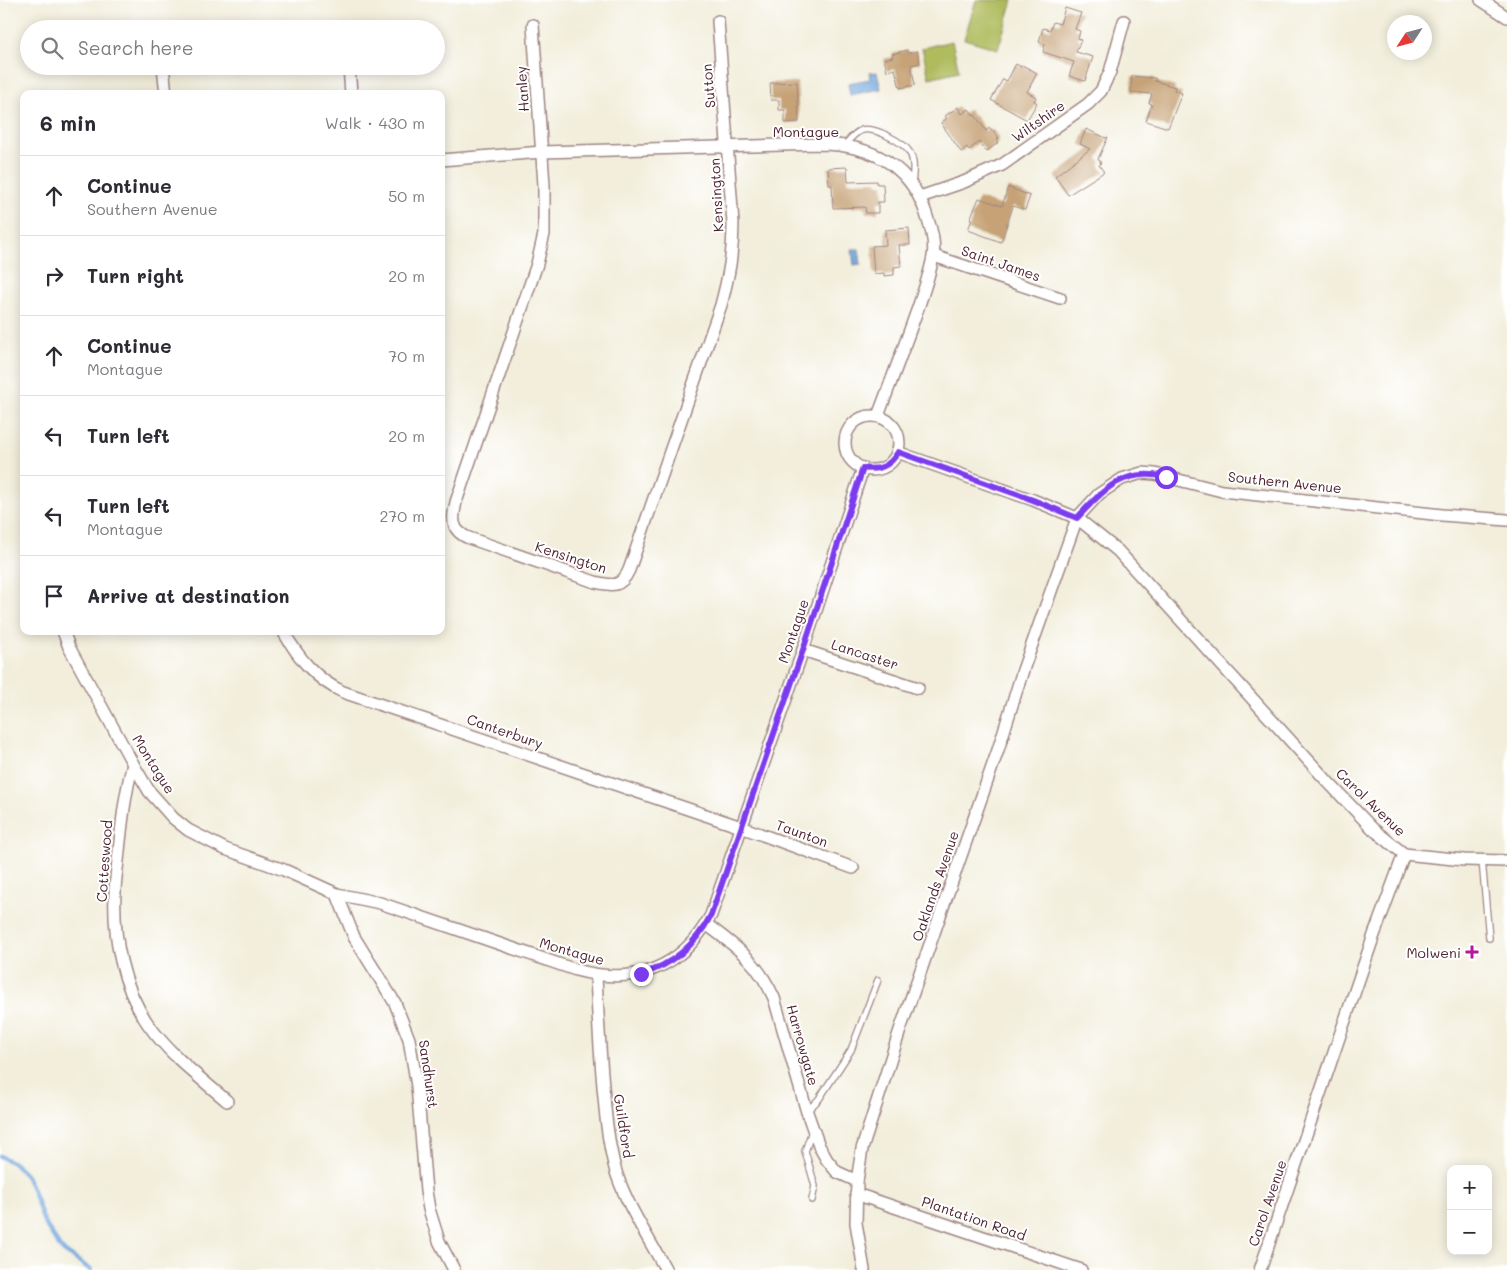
<!DOCTYPE html>
<html lang="en">
<head>
<meta charset="utf-8">
<style>
  :root { --surface:#fff; --page:#f7f7f7; --text:#2b2b33; --muted:#7c7c81; --line:#e1e1e2 }
  body { margin:0; font-family:Mali,sans-serif; background:var(--page); color:var(--text) }
  .controls { position:absolute; right:15px; bottom:15px; display:grid; overflow:hidden; border-radius:10px; box-shadow:0 2px 12px #0003 }
  .controls button { width:45px; height:45px; display:grid; place-items:center; padding:0; border:0; border-bottom:1px solid var(--line); background:var(--surface); color:var(--text); font:25px sans-serif }
  .compass { position:absolute; left:1387px; top:15px; width:45px; height:45px; border-radius:50%; background:var(--surface); box-shadow:0 2px 12px #0003; rotate:234deg }
  .stop { position:absolute; width:15px; height:15px; margin:-11px; border:4px solid #7c3aed; border-radius:50%; background:#fff }
  .stop.end { background:#7c3aed; border-color:#fff; box-shadow:0 1px 5px #0008 }
  .list { margin:0; padding:0; list-style:none }
  h2 { display:flex; justify-content:space-between; align-items:center; height:65px; margin:0; padding:0 20px; font-size:21px }
  h2 small { font-size:16px; font-weight:400; color:var(--muted) }
  .list li { display:grid; grid-template-columns:32px 1fr auto; gap:15px; align-items:center; box-sizing:border-box; height:80px; padding:0 20px; border-top:1px solid var(--line) }
  .list b { display:block; font-size:19px; white-space:nowrap }
  .list p { margin:0; font-size:16px; white-space:nowrap; color:var(--muted) }
  .list em { font-size:16px; font-style:normal; color:var(--muted) }
  .icon { flex:none; width:28px; height:28px; fill:none; stroke:currentColor; stroke-width:2; stroke-linecap:round; stroke-linejoin:round }
  .map { position:relative; flex:none; width:1507px; height:1270px; overflow:hidden }
  .search { position:absolute; background:var(--surface); box-shadow:0 2px 12px #0003; left:20px; top:20px; width:425px; height:55px; display:flex; align-items:center; gap:12px; box-sizing:border-box; padding:0 18px; border-radius:28px; color:var(--muted); font-size:19px }
  .panel { position:absolute; background:var(--surface); box-shadow:0 2px 12px #0003; left:20px; top:90px; width:425px; height:545px; border-radius:10px }
  .map>svg:first-child { display:block }
  .green { fill:#afbb5d; stroke:#7c6d44 }
  .water { fill:#70a5dd; stroke:#5d6284 }
  .lines { fill:none; stroke-linecap:round; stroke-linejoin:round }
  .stream { stroke:#70a5dd; stroke-width:4.5 }
  .building { fill:#c6a276 }
  .service-casing { stroke:#9e8683; stroke-width:8 }
  .minor-casing { stroke:#9e8683; stroke-width:14 }
  .service { stroke:#fff; stroke-width:5.5 }
  .minor { stroke:#fff; stroke-width:11 }
  .route { stroke:#7c3aed; stroke-width:6 }
  .poi-dot { fill:#b5179e; stroke:#fff; stroke-width:2 }
  .labels { text-anchor:middle; dominant-baseline:central; stroke-width:4; stroke-linejoin:round; paint-order:stroke }
  .street-label { font-size:14px; fill:#4a1f2b; stroke:#fff }
  .poi-label { font-size:14px; fill:#4a1f2b; stroke:#fff; text-anchor:end }
</style>
</head>
<body>
<div class="map">
<svg width="1507" height="1270" viewBox="0 0 1507 1270">
  <rect width="100%" height="100%" fill="#fff"/>
  <filter id="ink" filterUnits="userSpaceOnUse"><feTurbulence type="fractalNoise" baseFrequency=".02" numOctaves="2"/><feDisplacementMap in="SourceGraphic" scale="10" xChannelSelector="R" yChannelSelector="G"/><feConvolveMatrix kernelMatrix="1 2 1 2 8 2 1 2 1" color-interpolation-filters="sRGB"/></filter>
  <filter id="wash" filterUnits="userSpaceOnUse"><feTurbulence type="fractalNoise" baseFrequency=".0096" numOctaves="4" result="noise"/><feDisplacementMap in="SourceGraphic" scale="20" xChannelSelector="R" yChannelSelector="G"/><feGaussianBlur stdDeviation="1.12" result="paint"/><feColorMatrix in="noise" values="0 0 0 0 0 0 0 0 0 0 0 0 0 0 0 0 0 1.4 0 .05"/><feComposite in="paint" operator="in"/></filter>
  <g filter="url(#wash)">
    <rect width="100%" height="100%" fill="#f2eedb"/>
    <g class="green">
      <polygon points="976,0 1013,0 998,49 964,39"/>
      <polygon points="952,41 959,71 929,78 922,48"/>
    </g>
    <g class="water">
      <polygon points="877,72 881,89 850,95 848,83 870,79 869,73"/>
      <polygon points="852,249 859,249 861,264 854,265"/>
    </g>
    <g class="lines">
      <polyline class="stream" points="0,1156 15,1164 26,1176 32,1188 44,1222 61,1249 91,1270"/>
    </g>
    <g id="blocks">
      <g class="building">
        <polygon points="1065,8 1081,13 1075,29 1080,31 1078,39 1081,40 1076,52 1093,57 1085,81 1069,76 1074,62 1043,52 1045,44 1039,42 1043,28 1050,30 1053,22 1060,24"/>
        <polygon points="907,50 908,53 917,51 920,63 911,65 915,85 900,88 895,69 887,71 884,59 893,57 892,54"/>
        <polygon points="1016,64 1021,67 1022,65 1037,73 1027,92 1036,97 1034,101 1037,103 1027,120 991,100 1003,79 1007,81"/>
        <polygon points="1132,76 1155,78 1155,81 1175,87 1174,90 1182,93 1168,128 1146,121 1152,104 1149,103 1152,94 1131,92"/>
        <polygon points="797,82 799,122 785,123 785,110 779,110 779,100 771,100 770,83"/>
        <polygon points="958,107 962,114 969,109 974,116 975,115 986,131 989,128 991,131 993,130 999,138 997,140 999,142 986,152 979,142 969,150 967,147 961,152 941,123 947,118 945,116"/>
        <polygon points="1086,129 1106,138 1108,137 1098,159 1101,163 1099,165 1104,172 1068,195 1055,176 1090,149 1080,144"/>
        <polygon points="847,167 848,182 877,181 877,184 883,184 884,202 878,202 878,213 866,213 865,207 833,208 832,185 829,185 828,168"/>
        <polygon points="1008,187 1030,196 1025,210 1013,206 1001,242 968,230 972,219 970,219 979,198 1002,206"/>
        <polygon points="909,228 910,245 899,245 901,266 894,267 894,275 884,276 884,273 874,274 872,246 886,245 885,230"/>
      </g>
    </g>
  </g>
  <g filter="url(#ink)">
    <use href="#blocks" fill-opacity="0" stroke="#9e8683" stroke-width="1"/>
    <g class="lines">
      <g class="service-casing">
        <g id="service">
          <path d="M845,145c5,-6 9,-12 17,-15 13,-3 42,12 48,23 5,9 3,21 2,31"/>
          <polyline points="1482,860 1489,938"/>
          <polyline points="807,1111 819,1099 851,1050 878,980"/>
          <polyline points="812,1131 805,1151 815,1186 812,1200"/>
        </g>
      </g>
      <g class="minor-casing">
        <g id="minor">
          <polyline points="1481,0 1507,17"/>
          <path d="M533,25l11,160v49l-7,30 -81,238c-4,17 -5,29 13,36l126,44c17,4 26,6 34,-12l92,-265c8,-30 12,-51 12,-82l-15,-202"/>
          <polyline points="163,66 166,94"/>
          <polyline points="349,66 351,94"/>
          <path d="M441,160l101,-8 276,-8c54,0 95,22 110,76 4,11 7,25 5,37 -3,16 -9,33 -14,48 -13,37 -27,74 -41,111"/>
          <polyline points="920,197 964,182 1002,165 1088,104 1101,91 1110,72 1124,21"/>
          <polyline points="934,256 1060,298"/>
          <circle cx="872" cy="443" r="27"/>
          <polyline points="897,452 1033,500 1077,518 1118,551 1328,782 1373,829 1404,854 1374,935 1260,1270"/>
          <path d="M63,631l6,16 64,117 16,27 24,27 15,12 37,19 59,21 53,24 43,9 196,67c58,16 106,-1 135,-55l92,-265 60,-182"/>
          <path d="M283,631c15,26 32,48 60,61l398,135 112,41"/>
          <polyline points="803,650 918,688"/>
          <path d="M133,764c-8,29 -11,58 -14,87 -1,14 -4,28 -4,42 -2,44 7,94 33,131 21,30 51,53 79,77"/>
          <polyline points="1404,854 1464,860 1507,861"/>
          <polyline points="337,894 354,937 395,1003 409,1039 417,1086 426,1191 429,1209 439,1241 454,1270"/>
          <path d="M706,924c31,23 52,38 68,74l33,114 12,34 8,14 10,12 20,9"/>
          <path d="M596,976c2,40 4,81 8,121 2,25 5,50 12,75 11,34 33,67 50,98"/>
          <polyline points="856,1194 1081,1270"/>
          <polyline points="864,1270 856,1223 857,1181 862,1149 900,1030 998,750 1023,670 1077,518 1099,494 1122,479 1142,473 1155,474 1222,491 1442,515 1507,520"/>
        </g>
      </g>
      <use href="#service" class="service"/>
      <use href="#minor" class="minor"/>
    </g>
  </g>
  <g class="lines" filter="url(#ink)">
    <path class="route" d="M641,974c32,-9 55,-30 70,-59l92,-265 60,-182c16,3 27,-2 35,-16l135,48 44,18c27,-29 47,-51 89,-41"/>
  </g>
  <path class="poi-dot" d="M1469.5 944.5h5v5h5v5h-5v5h-5v-5h-5v-5h5z"/>
  <g class="labels">
    <g class="street-label">
      <text transform="translate(708 86) rotate(-95)">Sutton</text>
      <text transform="translate(522 89) rotate(-94)">Hanley</text>
      <text transform="translate(1038 121) rotate(-35)">Wiltshire</text>
      <text x="806" y="131">Montague</text>
      <text transform="translate(716 195) rotate(-93)">Kensington</text>
      <text transform="translate(1001 263) rotate(19)">Saint James</text>
      <text transform="translate(1285 482) rotate(6)">Southern Avenue</text>
      <text transform="translate(571 557) rotate(18)">Kensington</text>
      <text transform="translate(793 631) rotate(-71)">Montague</text>
      <text transform="translate(865 654) rotate(18)">Lancaster</text>
      <text transform="translate(505 731) rotate(19)">Canterbury</text>
      <text transform="translate(154 764) rotate(58)">Montague</text>
      <text transform="translate(1371 802) rotate(44)">Carol Avenue</text>
      <text transform="translate(802 833) rotate(20)">Taunton</text>
      <text transform="translate(104 861) rotate(-86)">Cotteswood</text>
      <text transform="translate(935 886) rotate(-71)">Oaklands Avenue</text>
      <text transform="translate(572 951) rotate(16)">Montague</text>
      <text transform="translate(803 1045) rotate(74)">Harrowgate</text>
      <text transform="translate(429 1074) rotate(82)">Sandhurst</text>
      <text transform="translate(624 1126) rotate(81)">Guildford</text>
      <text transform="translate(1267 1203) rotate(-71)">Carol Avenue</text>
      <text transform="translate(974 1218) rotate(19)">Plantation Road</text>
    </g>
    <g class="poi-label">
      <text x="1461" y="952">Molweni</text>
    </g>
  </g>
</svg>
<div class="controls">
<button>+</button>
<button>−</button>
</div>
<svg class="compass" viewBox="-18 -18 36 36"><path d="M0-13l5 13h-10z" fill="#e53935"/><path d="M0 13l5-13h-10z" fill="#7c7c81"/></svg>
<div class="stop" style="left:1166px;top:477px"></div>
<div class="stop end" style="left:641px;top:974px"></div>
<div class="search"><svg class="icon" aria-label="search" viewBox="0 0 24 24"><circle cx="10" cy="10" r="6"/><path d="M15 15l6 6"/></svg>Search here</div>
<section class="panel">
<h2>6 min<small>Walk · 430 m</small></h2>
<ul class="list">
<li><svg class="icon" aria-label="ahead" viewBox="0 0 24 24"><path d="M12 20V5M6 11l6-6 6 6"/></svg><div><b>Continue</b><p>Southern Avenue</p></div><em>50 m</em></li>
<li><svg class="icon" aria-label="right" viewBox="0 0 24 24"><path d="M7 20v-9h11M14 6l5 5-5 5"/></svg><div><b>Turn right</b></div><em>20 m</em></li>
<li><svg class="icon" aria-label="ahead" viewBox="0 0 24 24"><path d="M12 20V5M6 11l6-6 6 6"/></svg><div><b>Continue</b><p>Montague</p></div><em>70 m</em></li>
<li><svg class="icon" aria-label="left" viewBox="0 0 24 24"><path d="M17 20v-9H6M10 6l-5 5 5 5"/></svg><div><b>Turn left</b></div><em>20 m</em></li>
<li><svg class="icon" aria-label="left" viewBox="0 0 24 24"><path d="M17 20v-9H6M10 6l-5 5 5 5"/></svg><div><b>Turn left</b><p>Montague</p></div><em>270 m</em></li>
<li><svg class="icon" aria-label="arrive" viewBox="0 0 24 24"><path d="M6 21V4h12l-3 4 3 4H6"/></svg><div><b>Arrive at destination</b></div></li>
</ul>
</section>
</div>
</body>
</html>
